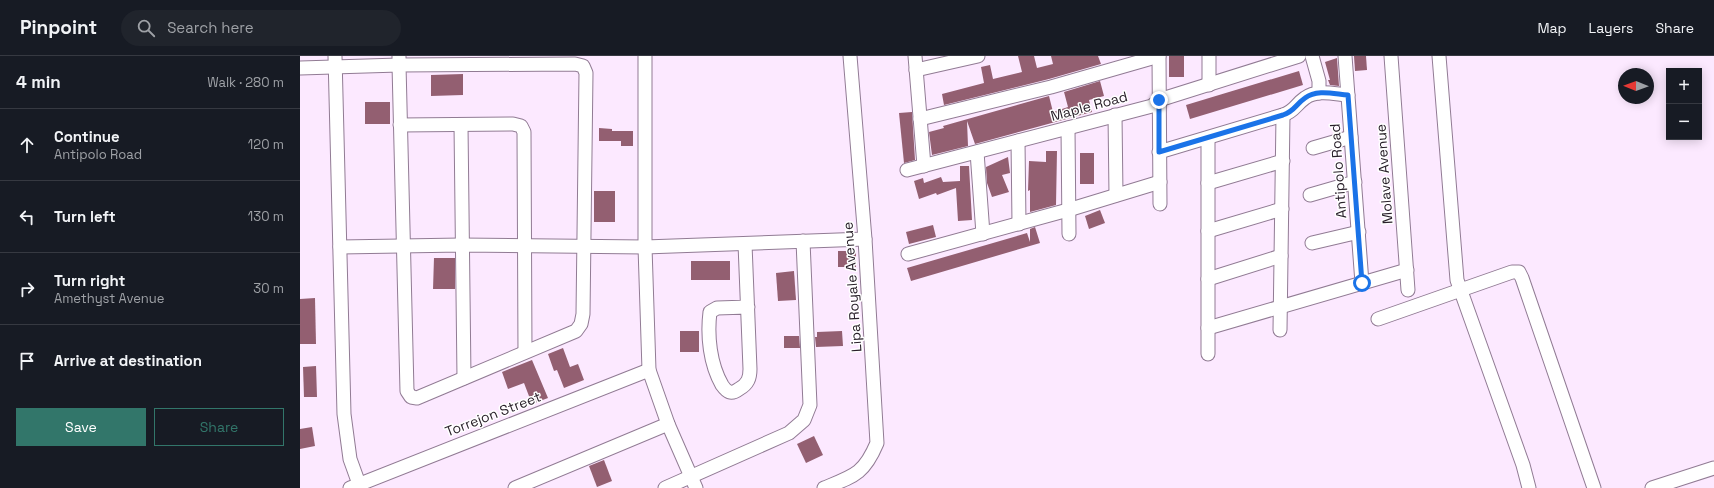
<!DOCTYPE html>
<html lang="en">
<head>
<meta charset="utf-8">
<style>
  :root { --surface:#171b24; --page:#20242c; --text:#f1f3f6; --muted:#9ea1a6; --line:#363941; --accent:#32766a }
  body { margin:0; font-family:"Space Grotesk",sans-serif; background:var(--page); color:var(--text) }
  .controls { position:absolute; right:12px; top:12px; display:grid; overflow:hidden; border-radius:0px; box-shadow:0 2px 10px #0003 }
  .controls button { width:36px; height:36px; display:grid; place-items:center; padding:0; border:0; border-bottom:1px solid var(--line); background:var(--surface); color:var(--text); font:20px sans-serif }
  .compass { position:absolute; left:1318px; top:12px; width:36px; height:36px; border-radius:50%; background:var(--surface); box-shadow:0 2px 10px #0003; rotate:271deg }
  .stop { position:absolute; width:12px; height:12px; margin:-9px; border:3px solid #1a73e8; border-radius:50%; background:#fff }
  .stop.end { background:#1a73e8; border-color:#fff; box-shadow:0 1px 4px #0008 }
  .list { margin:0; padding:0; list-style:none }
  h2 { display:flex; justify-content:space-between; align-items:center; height:52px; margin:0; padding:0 16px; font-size:17px }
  h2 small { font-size:13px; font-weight:400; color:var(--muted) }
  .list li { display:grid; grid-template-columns:26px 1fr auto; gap:12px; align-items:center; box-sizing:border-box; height:72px; padding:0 16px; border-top:1px solid var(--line) }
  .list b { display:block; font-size:15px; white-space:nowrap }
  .list p { margin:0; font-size:13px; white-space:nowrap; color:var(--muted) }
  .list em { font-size:13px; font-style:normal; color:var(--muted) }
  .actions { display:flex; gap:8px; padding:12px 16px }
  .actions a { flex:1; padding:9px 0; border:1px solid var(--accent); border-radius:0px; text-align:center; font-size:14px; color:var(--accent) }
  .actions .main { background:var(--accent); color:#fff }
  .icon { flex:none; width:22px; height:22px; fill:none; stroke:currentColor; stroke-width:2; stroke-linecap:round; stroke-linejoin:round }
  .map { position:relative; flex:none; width:1414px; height:432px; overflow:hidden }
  header { display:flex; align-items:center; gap:24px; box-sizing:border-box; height:56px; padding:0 20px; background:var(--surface); border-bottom:1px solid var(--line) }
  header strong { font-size:19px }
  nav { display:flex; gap:22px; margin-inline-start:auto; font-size:14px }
  .search { width:280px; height:36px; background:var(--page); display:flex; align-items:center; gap:10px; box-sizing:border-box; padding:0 14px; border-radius:22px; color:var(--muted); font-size:15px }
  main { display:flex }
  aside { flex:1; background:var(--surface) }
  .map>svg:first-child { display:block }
  .building { fill:#935f71 }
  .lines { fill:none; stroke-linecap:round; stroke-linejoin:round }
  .minor-casing { stroke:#917b94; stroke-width:15 }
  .minor { stroke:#fff; stroke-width:13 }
  .route { stroke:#1a73e8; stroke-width:5 }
  .labels { text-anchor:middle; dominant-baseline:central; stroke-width:3; stroke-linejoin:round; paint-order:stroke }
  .street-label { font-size:14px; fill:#29202a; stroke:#fff }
</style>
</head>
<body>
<header>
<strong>Pinpoint</strong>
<div class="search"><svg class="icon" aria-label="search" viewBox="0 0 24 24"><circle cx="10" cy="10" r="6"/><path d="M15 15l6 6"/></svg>Search here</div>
<nav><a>Map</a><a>Layers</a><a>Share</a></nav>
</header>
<main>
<aside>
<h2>4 min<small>Walk · 280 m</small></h2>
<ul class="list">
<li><svg class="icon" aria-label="ahead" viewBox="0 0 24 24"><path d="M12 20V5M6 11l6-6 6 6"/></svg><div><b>Continue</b><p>Antipolo Road</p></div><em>120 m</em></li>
<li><svg class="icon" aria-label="left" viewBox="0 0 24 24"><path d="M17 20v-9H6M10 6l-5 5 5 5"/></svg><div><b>Turn left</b></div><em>130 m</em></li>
<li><svg class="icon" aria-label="right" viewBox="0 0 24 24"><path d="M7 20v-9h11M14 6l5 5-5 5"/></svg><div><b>Turn right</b><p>Amethyst Avenue</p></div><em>30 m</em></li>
<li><svg class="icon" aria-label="arrive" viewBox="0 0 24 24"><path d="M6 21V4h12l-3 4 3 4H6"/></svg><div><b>Arrive at destination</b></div></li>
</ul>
<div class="actions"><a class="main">Save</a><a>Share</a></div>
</aside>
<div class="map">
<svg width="1414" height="432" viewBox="0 0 1414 432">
  <rect width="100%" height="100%" fill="#fce9ff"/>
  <g class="building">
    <polygon points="718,0 734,0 737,12 753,8 751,0 798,0 801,8 749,23 644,49 642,38 684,27 681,11 690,9 693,23 722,16"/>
    <rect x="869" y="0" width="15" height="21"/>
    <polygon points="1054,0 1066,0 1067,14 1055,15"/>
    <polygon points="1037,2 1039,30 1030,29 1028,24 1030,24 1025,6"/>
    <polygon points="999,15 1003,29 890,63 886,49"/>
    <polygon points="163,18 163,39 131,40 131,19"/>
    <polygon points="800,25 804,40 789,44 792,56 675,88 667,65 668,90 632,99 629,76 644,72 643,70 749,40 753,56 768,51 764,36"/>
    <rect x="65" y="46" width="25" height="22"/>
    <polygon points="612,56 615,104 604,107 599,57"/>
    <polygon points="299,72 312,73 312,75 333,75 333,90 321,90 321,85 299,85"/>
    <polygon points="746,95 757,95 756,149 730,156 730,134 728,135 729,105 746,106"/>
    <rect x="780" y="97" width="14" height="31"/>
    <polygon points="708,101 710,117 702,119 709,136 692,141 687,127 686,111"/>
    <polygon points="660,110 669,110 672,164 658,165 656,132 637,139 636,137 619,143 614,125 623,122 624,127 641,121 643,126 660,125"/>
    <rect x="294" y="135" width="21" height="31"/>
    <polygon points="800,154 805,167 789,173 785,160"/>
    <polygon points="633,169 636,181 609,188 606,176"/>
    <polygon points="735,171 740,187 611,225 607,212 727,177 730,186 730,173"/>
    <rect x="538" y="195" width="18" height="16"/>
    <polygon points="134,202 155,202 155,233 133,233"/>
    <rect x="391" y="205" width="39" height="19"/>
    <polygon points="494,215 496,244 478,245 476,217"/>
    <polygon points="15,242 16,288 0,288 0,243"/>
    <rect x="380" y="275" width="19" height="21"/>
    <polygon points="542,275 543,290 516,291 515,281 517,281 517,276"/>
    <polygon points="484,280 499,280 500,292 484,292"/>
    <polygon points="263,292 270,311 278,308 284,324 264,332 257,314 254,315 248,298"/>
    <polygon points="232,304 248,342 232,348 224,327 208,333 202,316"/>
    <polygon points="16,310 17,341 4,341 3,311"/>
    <polygon points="12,371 15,390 0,393 0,373"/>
    <polygon points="514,380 523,399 506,407 497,388"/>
    <polygon points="304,404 312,425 297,431 289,410"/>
  </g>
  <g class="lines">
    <g class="minor-casing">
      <g id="minor">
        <polyline points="35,0 44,358 50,403 59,428"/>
        <polyline points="345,0 345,191 349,314 368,368 396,432"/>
        <polyline points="615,0 624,110"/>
        <polyline points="859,0 860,148"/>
        <polyline points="1012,0 1019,25 1019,37"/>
        <polyline points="1045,0 1062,227"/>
        <polyline points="1091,0 1108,234"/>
        <polyline points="1139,0 1157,224 1223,409 1229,432"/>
        <polyline points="0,12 99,9 275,8 283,10 286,17 283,258 281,268 276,275 117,342 111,341 107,335 99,9 99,0"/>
        <polyline points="616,14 678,0"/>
        <polyline points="909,29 909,0"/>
        <polyline points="815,59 816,139"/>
        <polyline points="620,63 751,31 859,0"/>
        <polyline points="100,69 213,68 221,70 224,76 225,296"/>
        <polyline points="161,69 164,322"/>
        <polyline points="768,72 769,178"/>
        <polyline points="718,85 719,168"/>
        <polyline points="1013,92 1051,81"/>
        <polyline points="677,96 683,178"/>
        <path d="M859,96l124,-37c12,-4 12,-10 22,-17 12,-9 29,-4 43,-3"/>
        <polyline points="607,114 852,50 859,44 999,0"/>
        <polyline points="908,127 983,105"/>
        <polyline points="1010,139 1055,126"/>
        <polyline points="908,175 982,153"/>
        <polyline points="1012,187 1059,176"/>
        <path d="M445,188l5,125c0,9 -2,15 -11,20 -8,6 -12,3 -17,-4 -12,-21 -15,-49 -12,-73l7,-4 31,-1"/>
        <polyline points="40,191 161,189 345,191 565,183"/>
        <polyline points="608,198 768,154 860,126"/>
        <polyline points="908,223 981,200"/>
        <polyline points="1078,263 1212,216 1219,216 1222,222 1294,432"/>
        <polyline points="908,272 1107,214"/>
        <polyline points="980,274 983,59"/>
        <polyline points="908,298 908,82"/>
        <polyline points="50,432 349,314"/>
        <polyline points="215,432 368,368"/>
        <polyline points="365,432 489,377 504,364 510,349 503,185"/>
        <path d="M524,432c30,-12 40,-14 53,-45l-12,-204 -15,-183"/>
        <polyline points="1352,432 1414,412"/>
      </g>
    </g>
    <use href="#minor" class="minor"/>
  </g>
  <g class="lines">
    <path class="route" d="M859,44v52l124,-37c12,-4 12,-10 22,-17 12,-9 29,-4 43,-3l14,188"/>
  </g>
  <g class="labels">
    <g class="street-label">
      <text transform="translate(789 50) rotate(-15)">Maple Road</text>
      <text transform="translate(1038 115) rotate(-94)">Antipolo Road</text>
      <text transform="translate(1084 118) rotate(-94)">Molave Avenue</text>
      <text transform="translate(552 231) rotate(-94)">Lipa Royale Avenue</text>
      <text transform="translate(193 358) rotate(-21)">Torrejon Street</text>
    </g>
  </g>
</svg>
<div class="controls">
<button>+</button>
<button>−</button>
</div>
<svg class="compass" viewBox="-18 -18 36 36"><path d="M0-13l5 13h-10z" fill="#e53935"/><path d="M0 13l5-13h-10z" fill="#9ea1a6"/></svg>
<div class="stop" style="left:1062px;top:227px"></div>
<div class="stop end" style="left:859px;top:44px"></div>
</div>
</main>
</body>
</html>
